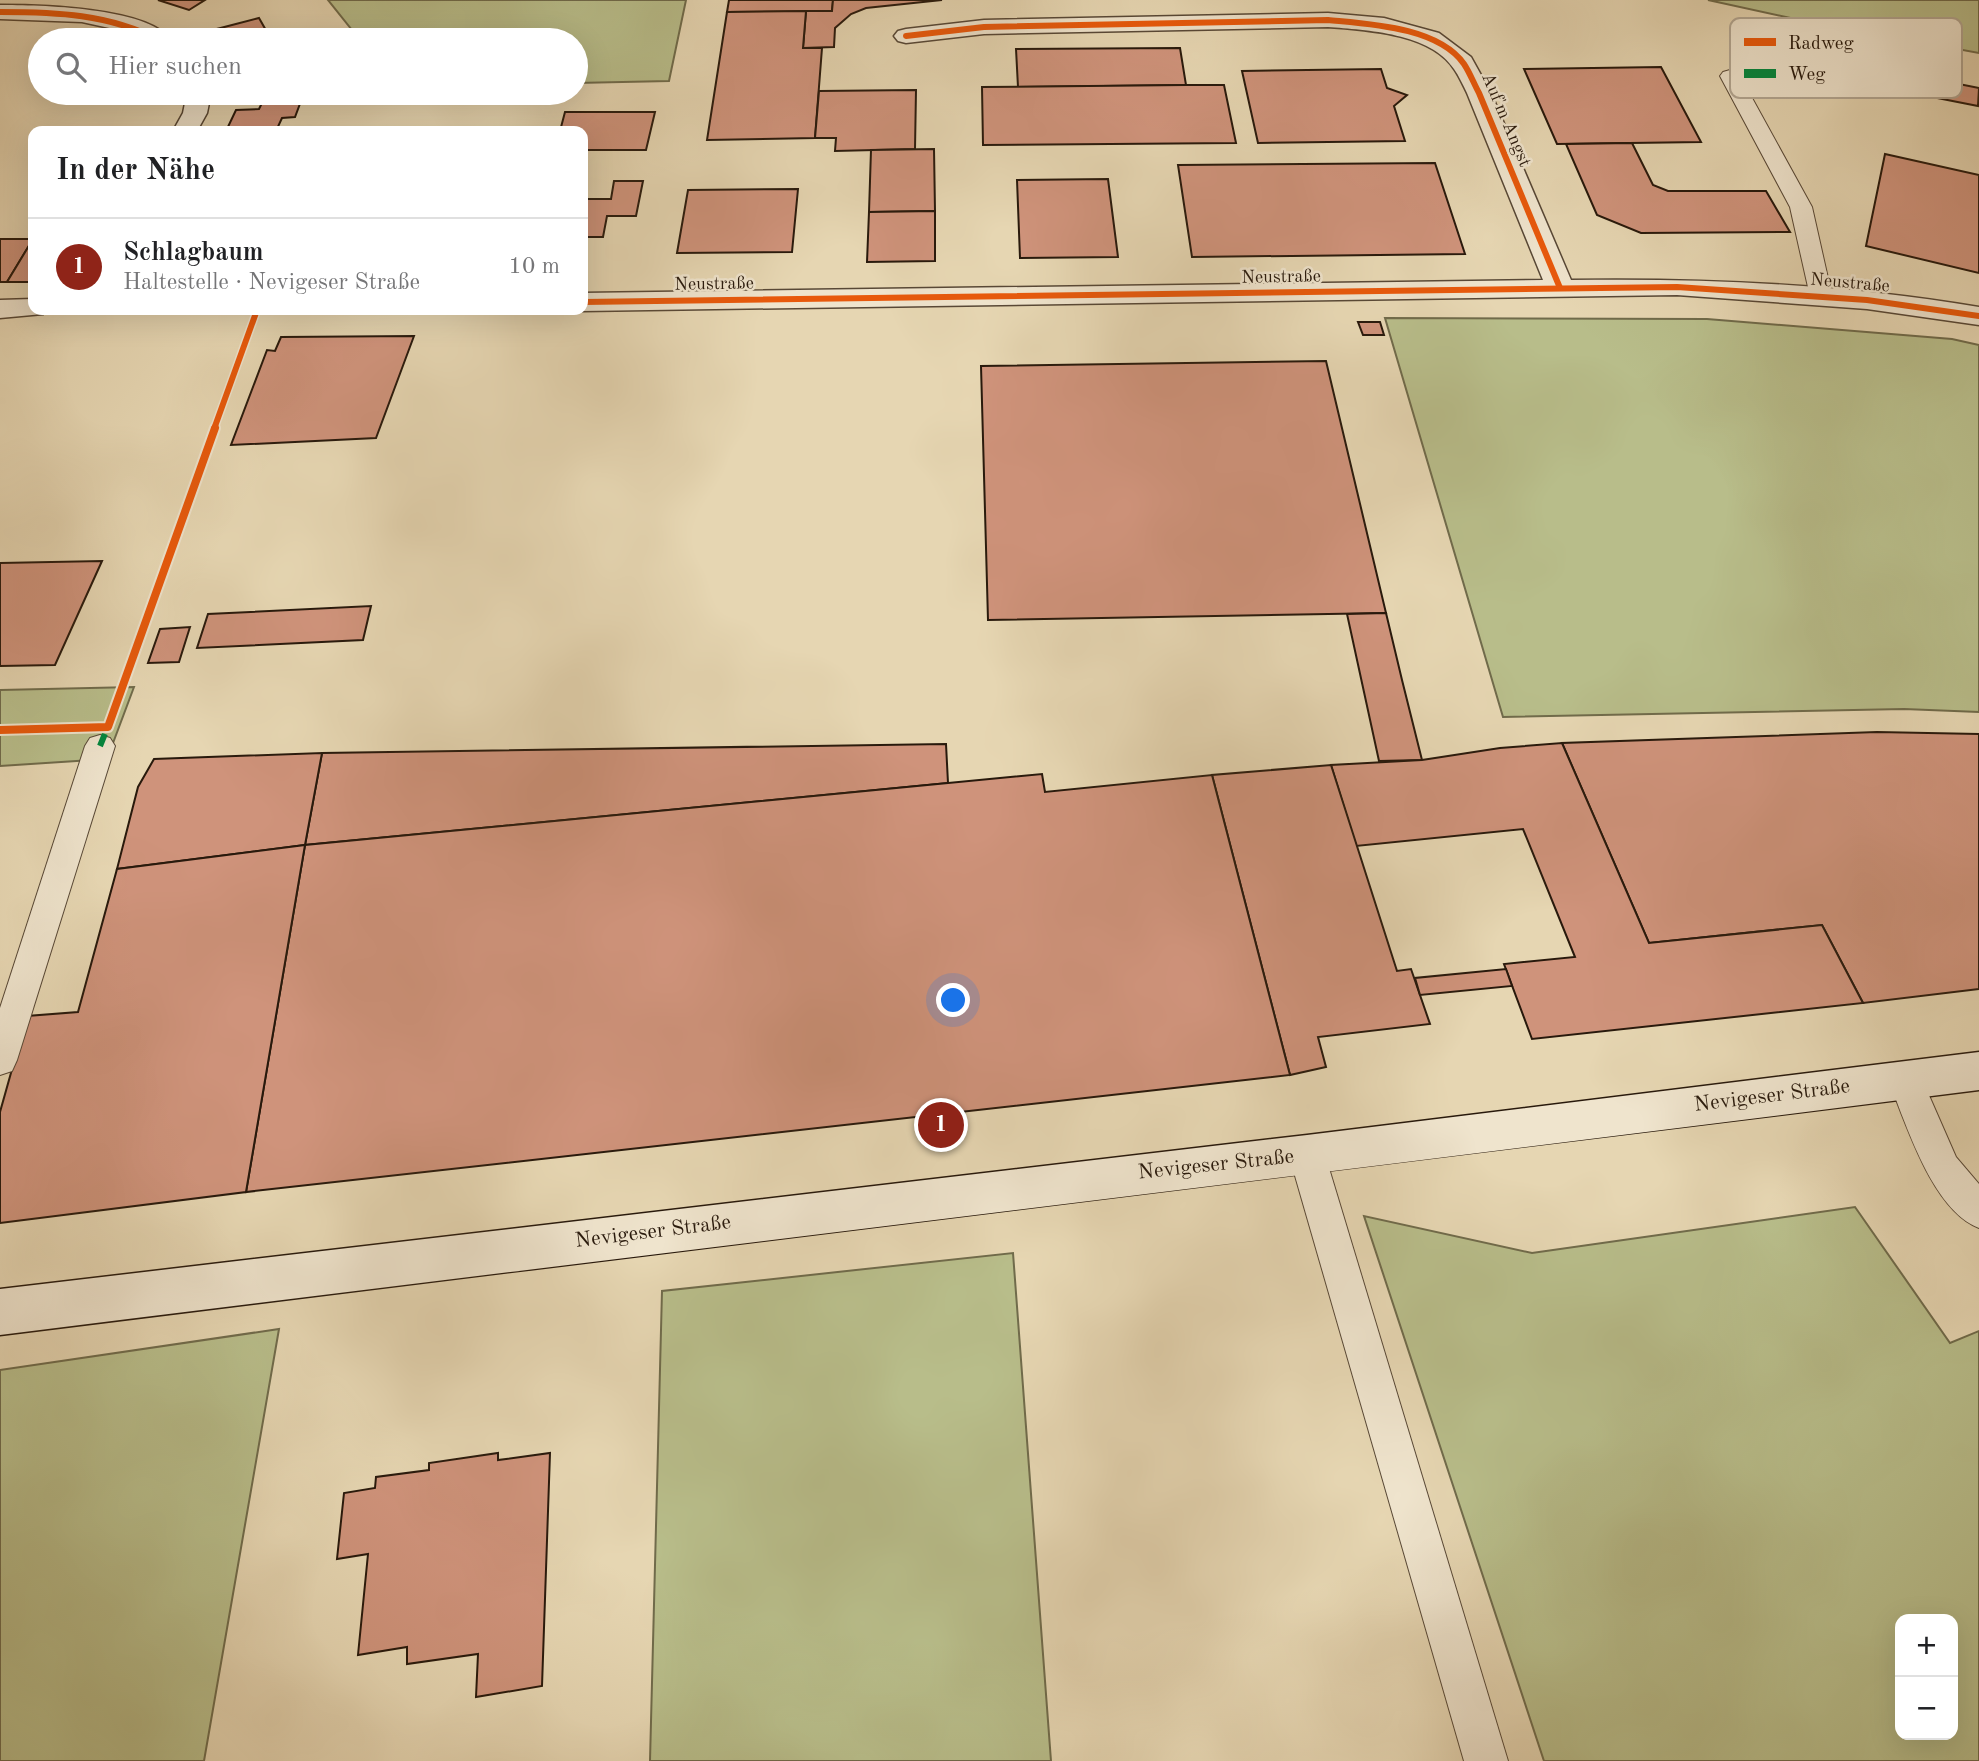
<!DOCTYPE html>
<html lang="de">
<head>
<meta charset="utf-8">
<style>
  :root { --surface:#fff; --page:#f2f2f2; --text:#202124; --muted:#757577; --line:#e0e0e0; --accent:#8f2418 }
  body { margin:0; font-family:"Old Standard TT",serif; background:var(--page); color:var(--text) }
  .controls { position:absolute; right:21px; bottom:21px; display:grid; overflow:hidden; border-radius:14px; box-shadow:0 7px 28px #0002 }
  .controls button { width:63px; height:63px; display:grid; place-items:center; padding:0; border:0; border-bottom:2px solid var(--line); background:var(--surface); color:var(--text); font:35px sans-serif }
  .you { position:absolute; left:954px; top:1001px; width:24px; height:24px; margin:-18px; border:5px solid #fff; border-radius:50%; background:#1a73e8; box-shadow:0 0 0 10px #1a73e833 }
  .badge { display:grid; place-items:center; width:46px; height:46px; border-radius:50%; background:var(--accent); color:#fff; font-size:23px; font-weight:700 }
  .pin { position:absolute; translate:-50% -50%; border:4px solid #fff; box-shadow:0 2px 7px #0006 }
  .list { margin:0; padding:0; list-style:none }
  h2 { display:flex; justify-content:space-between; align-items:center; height:91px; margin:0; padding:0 28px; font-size:30px }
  h2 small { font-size:23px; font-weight:400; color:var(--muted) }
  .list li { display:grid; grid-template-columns:46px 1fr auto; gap:21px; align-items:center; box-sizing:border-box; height:98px; padding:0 28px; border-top:2px solid var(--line) }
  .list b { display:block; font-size:26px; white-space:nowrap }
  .list p { margin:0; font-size:23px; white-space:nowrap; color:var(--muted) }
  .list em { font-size:23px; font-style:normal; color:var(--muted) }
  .icon { flex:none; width:38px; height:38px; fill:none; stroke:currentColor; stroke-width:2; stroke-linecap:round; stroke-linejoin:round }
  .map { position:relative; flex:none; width:1979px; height:1761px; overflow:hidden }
  .search { position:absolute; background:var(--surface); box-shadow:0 7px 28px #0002; left:28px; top:28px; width:560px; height:77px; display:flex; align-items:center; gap:18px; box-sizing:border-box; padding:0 24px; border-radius:38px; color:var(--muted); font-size:26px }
  .panel { position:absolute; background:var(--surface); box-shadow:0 7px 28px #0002; left:28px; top:126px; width:560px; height:189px; border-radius:14px }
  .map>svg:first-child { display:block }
  .green { fill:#b8bd8a; stroke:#706b4b; stroke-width:2; fill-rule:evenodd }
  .building { fill:#cf937b; stroke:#28190c; stroke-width:2 }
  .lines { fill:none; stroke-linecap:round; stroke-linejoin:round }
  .service-casing { stroke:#584836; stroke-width:2 }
  .minor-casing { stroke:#584836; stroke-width:3 }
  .secondary-casing { stroke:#28190c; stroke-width:3 }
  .service { fill:#efe4cd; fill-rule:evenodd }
  .minor { fill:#efe4cd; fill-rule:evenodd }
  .secondary { fill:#efe4cd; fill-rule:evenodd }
  .quiet { stroke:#00873e; stroke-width:6; stroke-dasharray:13 6; stroke-linecap:butt }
  .cycleway-far1-casing { stroke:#efe4cd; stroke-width:9 }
  .cycleway-casing { stroke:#efe4cd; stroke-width:12 }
  .cycleway-far1 { stroke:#e8590c; stroke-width:6 }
  .cycleway { stroke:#e8590c; stroke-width:8 }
  .labels { text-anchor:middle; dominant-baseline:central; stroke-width:5; stroke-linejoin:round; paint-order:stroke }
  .far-street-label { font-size:18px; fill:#28190c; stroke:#efe4cd }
  .street-label { font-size:21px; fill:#28190c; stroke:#efe4cd }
  .key { fill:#efe4cd; stroke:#b3a793; stroke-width:2 }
  .key-label { font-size:19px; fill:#28190c }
</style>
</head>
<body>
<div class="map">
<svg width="1979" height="1761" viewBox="0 0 1979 1761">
  <rect width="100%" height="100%" fill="#e6d6b2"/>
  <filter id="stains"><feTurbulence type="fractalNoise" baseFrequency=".00286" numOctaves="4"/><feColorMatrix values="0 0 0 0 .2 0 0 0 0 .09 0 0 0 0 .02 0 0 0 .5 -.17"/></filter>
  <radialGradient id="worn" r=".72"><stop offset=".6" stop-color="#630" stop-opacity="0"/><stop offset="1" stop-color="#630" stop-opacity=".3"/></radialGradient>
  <g class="green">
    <polygon points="328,0 686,0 669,81 576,83 576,40 360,40"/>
    <polygon points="1708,0 1979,0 1979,53 1795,19"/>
    <polygon points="1385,318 1707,319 1952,339 1979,345 1979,712 1904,709 1503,717"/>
    <polygon points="134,687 107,759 0,766 0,690"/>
    <path d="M1855,1207l95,136 29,-12v430h-435l-180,-545 168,37zM1900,1619h53v116h-53z"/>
    <polygon points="1013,1253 1051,1761 650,1761 662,1291"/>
    <polygon points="279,1329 204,1761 0,1761 0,1370"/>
  </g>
  <g class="building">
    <polygon points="158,0 205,0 189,10"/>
    <polygon points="729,0 833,0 832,11 727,12"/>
    <polygon points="833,0 942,0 866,8 851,14 835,28 834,47 803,48 806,11 832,11"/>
    <polygon points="806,11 803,48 822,48 815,138 707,140 727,12"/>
    <polygon points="259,18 267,32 281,29 288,40 219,40 213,30"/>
    <polygon points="1180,48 1186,85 1018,87 1016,49"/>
    <polygon points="1661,67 1701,142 1557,144 1524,69"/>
    <polygon points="1879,68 1979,88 1978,106 1876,86"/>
    <polygon points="1381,69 1387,88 1407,95 1394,106 1405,141 1258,143 1242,71"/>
    <polygon points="1186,85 1224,85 1236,143 983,145 982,87"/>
    <polygon points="916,90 915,149 835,151 836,138 815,138 819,91"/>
    <polygon points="267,93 304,93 295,117 282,118 276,131 226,131 236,110 259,109"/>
    <polygon points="565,112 655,112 646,150 583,150 583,131 560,131"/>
    <polygon points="1632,143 1653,185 1668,191 1766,191 1790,232 1641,233 1597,215 1566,144"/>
    <polygon points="934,149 935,211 869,212 871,150"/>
    <polygon points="1885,154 1979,175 1979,273 1866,246"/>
    <polygon points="1435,163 1465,254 1192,257 1178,165"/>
    <polygon points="1108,179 1118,257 1020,258 1017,180"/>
    <polygon points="614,181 643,181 636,216 607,216 603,237 583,237 583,199 611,199"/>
    <polygon points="798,189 792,252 677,253 688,190"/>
    <polygon points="935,211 935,261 867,262 869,212"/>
    <polygon points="0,239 33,239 7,282 0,282"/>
    <polygon points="33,239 33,282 7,282"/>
    <polygon points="1358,322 1380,322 1384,335 1363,335"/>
    <polygon points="414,336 376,438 231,445 267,350 275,351 281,337"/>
    <polygon points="1326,361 1386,613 988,620 981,366"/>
    <polygon points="102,561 55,665 0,666 0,563"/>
    <polygon points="371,606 363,640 197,648 208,614"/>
    <polygon points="1386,613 1402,680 1422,760 1379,761 1347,614"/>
    <polygon points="190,627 179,662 148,663 160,629"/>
    <polygon points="1877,732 1979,734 1979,989 1863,1003 1822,925 1649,943 1562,743"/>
    <polygon points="1562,743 1649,943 1822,925 1863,1003 1532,1039 1504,964 1575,957 1523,829 1356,846 1331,765 1422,760 1500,748"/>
    <polygon points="946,744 948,783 305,845 322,753"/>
    <polygon points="322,753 305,845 117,869 138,787 154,759"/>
    <polygon points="1331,765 1397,971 1411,969 1430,1024 1318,1037 1326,1067 1290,1075 1212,775"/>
    <polygon points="1042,774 1045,792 1212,775 1290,1075 246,1192 305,845"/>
    <polygon points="305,845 246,1192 0,1223 0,1112 27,1016 78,1012 117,869"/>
    <polygon points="1506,969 1512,986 1420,995 1415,978"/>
    <polygon points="498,1453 498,1460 550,1453 542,1686 476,1697 478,1654 407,1664 407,1647 358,1655 368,1554 337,1559 344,1493 375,1488 376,1477 429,1470 429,1463"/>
  </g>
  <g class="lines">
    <g class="service-casing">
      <g id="service">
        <polygon points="1730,70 1737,72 1740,76 1812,207 1832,296 1829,301 1813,301 1810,296 1790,207 1720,76 1723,72"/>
        <polygon points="100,735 110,738 115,746 17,1060 12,1071 0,1075 0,1008 85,746 90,738"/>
        <path d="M1905,1063l12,5 39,89 23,27v44c-47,-18 -73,-105 -91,-149l5,-11z"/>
        <polygon points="1307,1138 1320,1143 1325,1155 1508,1761 1464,1761 1289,1155 1294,1143"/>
      </g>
    </g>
    <g class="minor-casing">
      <g id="minor">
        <path d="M0,5c38,0 148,2 171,35h-30l-27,-11 -32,-7 -82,-3z"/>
        <path d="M1328,13l56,5 55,15 32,24 20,36 80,187c136,-2 273,4 408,27v18l-112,-16 -190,-14 -1094,16 -3,-1h3v-17l960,-13 -76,-187c-4,-8 -8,-17 -13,-24 -23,-36 -88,-39 -126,-42l-344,7 -78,9 -8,-2 -4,-5 4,-5 8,-2 78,-9z"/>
        <polygon points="187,93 211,93 207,113 197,131 173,131 183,113"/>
        <polygon points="33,299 33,310 46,310 43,314 0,318 0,300"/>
      </g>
    </g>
    <g class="secondary-casing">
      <path id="secondary" d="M1979,1052v38c-659,84 -1319,163 -1979,245v-46l1307,-154z"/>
    </g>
    <use href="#service" class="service"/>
    <use href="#minor" class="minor"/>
    <use href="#secondary" class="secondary"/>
    <polyline class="quiet" points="100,746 109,724"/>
    <g class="cycleway-far1-casing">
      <g id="cycleway-far1">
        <path d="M0,12c56,0 109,2 159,28"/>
        <path d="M906,36l78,-9 344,-7c41,4 110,7 136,44 6,9 10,20 15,29l81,195"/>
        <polyline points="583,302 1677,287 1867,300 1979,316"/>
        <polyline points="214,429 257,310"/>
      </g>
    </g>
    <g class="cycleway-casing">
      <polyline id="cycleway" points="0,730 108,727 215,428"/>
    </g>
    <use href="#cycleway-far1" class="cycleway-far1"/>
    <use href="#cycleway" class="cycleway"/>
  </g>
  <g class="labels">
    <g class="far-street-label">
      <text transform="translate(1506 120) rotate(67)">Auf'm Angst</text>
      <text transform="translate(1281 277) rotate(-1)">Neustraße</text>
      <text transform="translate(1850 283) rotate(5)">Neustraße</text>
      <text transform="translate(714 284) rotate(-1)">Neustraße</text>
    </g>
    <g class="street-label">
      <text transform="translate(1772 1096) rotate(-7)">Nevigeser Straße</text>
      <text transform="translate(1216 1165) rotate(-6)">Nevigeser Straße</text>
      <text transform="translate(653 1232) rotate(-7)">Nevigeser Straße</text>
    </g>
  </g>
  <rect x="1730" y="18" width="232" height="80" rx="10" class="key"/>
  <rect x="1744" y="38" width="32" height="8" fill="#e8590c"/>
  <rect x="1744" y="69" width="32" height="9" fill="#00873e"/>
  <g class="key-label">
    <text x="1788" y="49">Radweg</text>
    <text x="1788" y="80">Weg</text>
  </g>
  <rect width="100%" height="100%" filter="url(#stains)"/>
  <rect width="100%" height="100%" fill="url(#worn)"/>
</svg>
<div class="controls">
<button>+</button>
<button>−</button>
</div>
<div class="you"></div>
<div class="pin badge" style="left:941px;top:1125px">1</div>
<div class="search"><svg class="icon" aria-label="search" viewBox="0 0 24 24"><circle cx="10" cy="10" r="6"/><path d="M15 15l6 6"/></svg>Hier suchen</div>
<section class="panel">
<h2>In der Nähe<small></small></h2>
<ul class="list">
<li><span class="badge">1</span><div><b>Schlagbaum</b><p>Haltestelle · Nevigeser Straße</p></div><em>10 m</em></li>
</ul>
</section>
</div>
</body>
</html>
